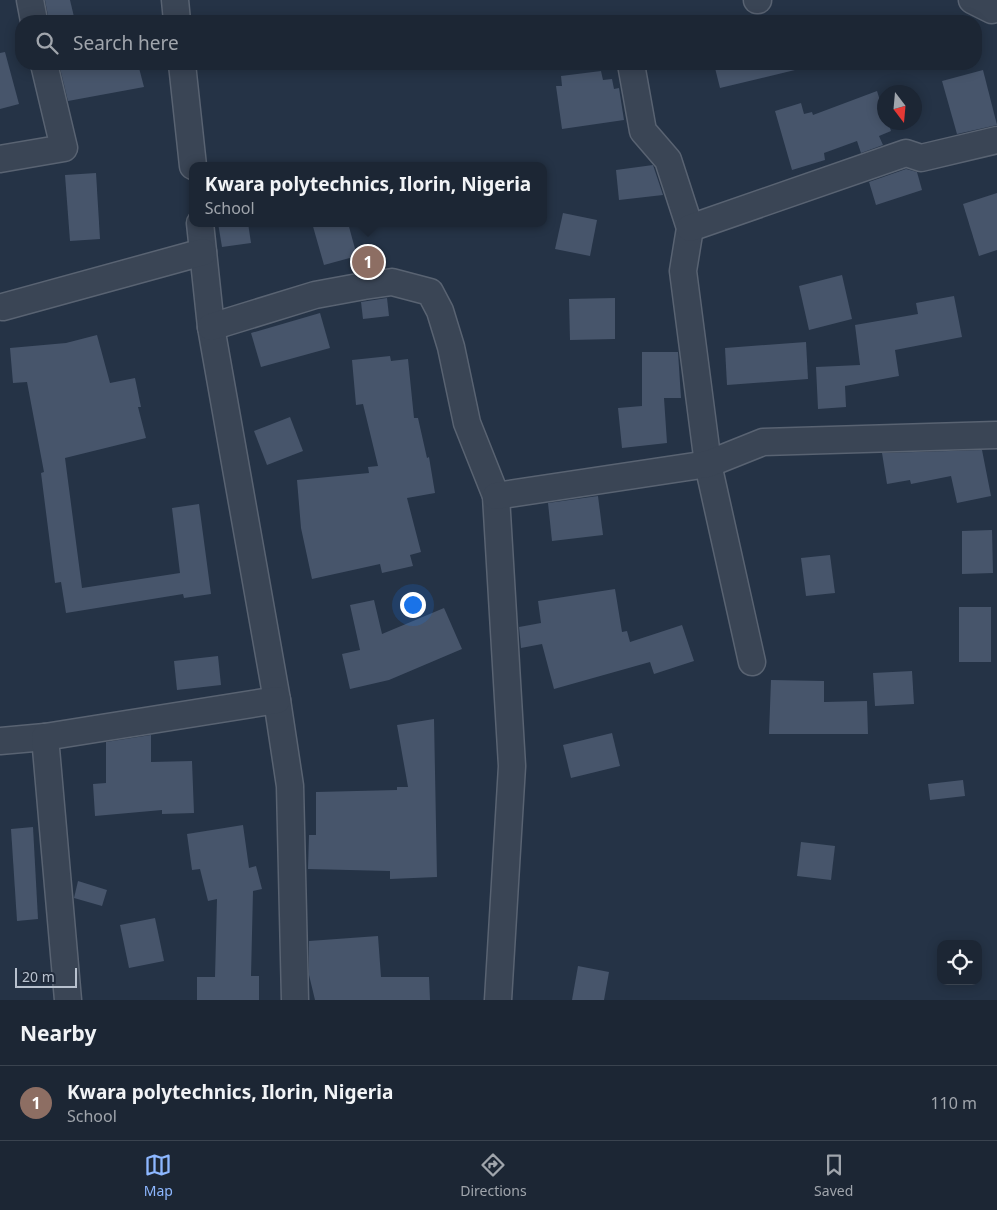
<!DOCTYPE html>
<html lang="en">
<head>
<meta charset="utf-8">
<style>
  :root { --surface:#1c2634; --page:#252e3c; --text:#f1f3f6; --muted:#a0a5ac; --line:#3a434f; --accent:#8db7ff }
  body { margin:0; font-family:"Noto Sans",sans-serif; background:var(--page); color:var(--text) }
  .controls { position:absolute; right:15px; bottom:15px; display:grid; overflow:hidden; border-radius:10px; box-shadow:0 2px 12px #0003 }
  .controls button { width:45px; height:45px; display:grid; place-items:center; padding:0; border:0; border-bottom:1px solid var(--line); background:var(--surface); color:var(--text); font:25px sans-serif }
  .compass { position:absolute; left:877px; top:85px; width:45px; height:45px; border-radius:50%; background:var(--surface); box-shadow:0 2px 12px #0003; rotate:164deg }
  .scale { position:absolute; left:15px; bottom:12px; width:62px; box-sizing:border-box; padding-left:5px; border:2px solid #b8c1ce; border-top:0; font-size:14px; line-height:18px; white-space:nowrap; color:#b8c1ce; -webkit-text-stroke:4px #1f2a3b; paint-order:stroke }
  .you { position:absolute; left:412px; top:604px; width:18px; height:18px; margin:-12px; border:4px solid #fff; border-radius:50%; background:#1a73e8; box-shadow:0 0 0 8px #1a73e833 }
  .badge { display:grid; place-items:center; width:32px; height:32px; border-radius:50%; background:var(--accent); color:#fff; font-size:16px; font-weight:700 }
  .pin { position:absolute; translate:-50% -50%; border:2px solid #fff; box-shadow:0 1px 5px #0006 }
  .popup { position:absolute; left:189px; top:162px; width:358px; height:65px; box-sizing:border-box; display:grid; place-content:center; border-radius:10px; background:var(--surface); filter:drop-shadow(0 1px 4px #0005); font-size:16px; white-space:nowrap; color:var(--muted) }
  .popup b { font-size:19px; color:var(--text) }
  .popup::after { content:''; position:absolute; left:50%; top:100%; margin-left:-10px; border:10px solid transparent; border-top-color:var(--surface) }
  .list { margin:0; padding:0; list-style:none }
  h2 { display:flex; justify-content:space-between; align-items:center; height:65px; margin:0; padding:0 20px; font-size:21px }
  h2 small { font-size:16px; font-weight:400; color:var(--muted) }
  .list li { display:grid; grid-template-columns:32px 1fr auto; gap:15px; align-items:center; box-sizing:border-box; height:75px; padding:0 20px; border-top:1px solid var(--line) }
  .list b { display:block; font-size:19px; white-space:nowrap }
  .list p { margin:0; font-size:16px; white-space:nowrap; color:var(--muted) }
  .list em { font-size:16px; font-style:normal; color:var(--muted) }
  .icon { flex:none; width:28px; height:28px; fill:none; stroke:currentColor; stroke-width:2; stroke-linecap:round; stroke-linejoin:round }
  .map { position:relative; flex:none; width:997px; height:1000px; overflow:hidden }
  .search { position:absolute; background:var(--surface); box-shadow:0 2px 12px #0003; left:15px; right:15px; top:15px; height:55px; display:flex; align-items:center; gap:12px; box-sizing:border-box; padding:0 18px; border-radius:20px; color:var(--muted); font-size:19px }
  .sheet { height:140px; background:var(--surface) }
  nav { display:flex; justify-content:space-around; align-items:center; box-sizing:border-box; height:70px; border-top:1px solid var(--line); background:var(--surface); font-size:14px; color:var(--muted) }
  nav a { display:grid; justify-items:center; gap:2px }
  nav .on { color:var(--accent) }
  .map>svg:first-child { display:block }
  .building { fill:#47556b }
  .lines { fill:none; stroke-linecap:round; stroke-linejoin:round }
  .minor-casing { stroke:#596372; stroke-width:29 }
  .minor { stroke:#3a4555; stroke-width:26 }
</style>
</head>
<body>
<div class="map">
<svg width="997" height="1000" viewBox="0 0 997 1000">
  <rect width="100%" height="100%" fill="#253346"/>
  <g class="building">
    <polygon points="45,0 70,0 75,21 49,21"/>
    <polygon points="5,52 19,104 0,109 0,53"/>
    <polygon points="59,64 138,64 144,87 68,101"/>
    <polygon points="714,64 794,64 795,70 720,88"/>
    <polygon points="983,70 997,125 957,134 942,81"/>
    <polygon points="601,71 603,80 612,79 614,89 619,88 624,120 562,129 556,86 562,86 561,76"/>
    <polygon points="877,91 884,113 884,122 888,122 891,131 879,136 883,145 861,153 857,141 824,153 825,160 792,170 775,111 801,103 804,114 812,112 813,115"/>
    <polygon points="653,165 663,195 619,200 616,170"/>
    <polygon points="906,169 917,172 922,190 876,205 869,182"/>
    <polygon points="96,173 100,239 70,241 65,175"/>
    <polygon points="997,193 997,250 979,256 963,204"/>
    <polygon points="563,213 597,220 590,256 555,249"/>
    <polygon points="218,223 248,223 251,243 222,247"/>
    <polygon points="312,223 348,223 357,256 324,265"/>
    <polygon points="842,275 852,319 809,330 799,286"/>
    <polygon points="954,296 962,337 895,350 899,376 845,386 846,407 818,409 816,367 860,365 855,325 918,314 916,303"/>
    <polygon points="387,298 389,316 363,319 361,302"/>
    <polygon points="615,298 615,339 570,340 569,299"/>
    <polygon points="320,313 330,348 261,367 251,333"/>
    <polygon points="97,335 110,383 135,378 141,407 138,407 146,438 65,458 82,588 180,573 172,508 199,504 211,594 184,598 183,594 66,613 61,582 55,583 41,473 44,472 27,382 13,383 10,348 66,343"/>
    <polygon points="806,342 808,379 727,385 725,348"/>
    <polygon points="642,352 678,352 681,398 664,398 667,443 622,448 618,408 642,406"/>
    <polygon points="390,356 391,361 408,359 414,418 418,418 427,458 429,457 435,493 407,498 421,552 410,555 413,566 382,573 380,564 312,579 301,528 297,480 369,473 368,467 378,466 363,404 356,405 352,360"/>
    <polygon points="290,417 303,451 267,465 254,431"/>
    <polygon points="982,450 991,496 957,503 951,476 911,484 910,480 887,484 882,453"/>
    <polygon points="598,496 603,535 552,541 548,503"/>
    <polygon points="992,530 993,573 962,574 962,531"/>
    <polygon points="830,555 835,593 806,596 801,558"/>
    <polygon points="615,589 622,632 627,631 630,642 682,625 694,661 654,674 650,662 554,689 542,644 521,648 519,627 541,623 538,601"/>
    <polygon points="374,600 382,634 444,608 462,649 389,680 350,689 342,654 360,650 350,605"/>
    <rect x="959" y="607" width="32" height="55"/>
    <polygon points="218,656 221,685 177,690 174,661"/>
    <polygon points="912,671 914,704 875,706 873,673"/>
    <polygon points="771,680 824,681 824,702 867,701 868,734 769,734"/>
    <polygon points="434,719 437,877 390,879 390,871 308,869 309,835 316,835 316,792 397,790 397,787 408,787 397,725"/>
    <polygon points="612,733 620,766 571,778 563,745"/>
    <polygon points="151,735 151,762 192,761 194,813 162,814 162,810 95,816 93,784 106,783 106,742"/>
    <polygon points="963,780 965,796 930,800 928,784"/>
    <polygon points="243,825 249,868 256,866 262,889 253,891 251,976 259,976 259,1000 197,1000 197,977 215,977 217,899 208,901 200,869 192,870 187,834"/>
    <polygon points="33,827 38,919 17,921 11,829"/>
    <polygon points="801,842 835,846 831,880 797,876"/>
    <polygon points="78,881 107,890 102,906 74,898"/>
    <polygon points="155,918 164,961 129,968 120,925"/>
    <polygon points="378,936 381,977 429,977 430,1000 315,1000 309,975 309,941"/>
    <polygon points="578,966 609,972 604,1000 572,1000"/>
  </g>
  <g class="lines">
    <g class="minor-casing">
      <g id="minor">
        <polyline points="30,0 34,21"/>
        <polyline points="175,0 177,21"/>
        <polyline points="757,0 758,0"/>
        <polyline points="972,0 992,10"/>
        <polyline points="182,64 193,166"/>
        <polyline points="631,64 643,131 668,160 690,228 683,271 708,464 752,662"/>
        <polyline points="0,159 64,148 44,64"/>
        <polyline points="200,223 211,327 277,700 290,786 295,1000"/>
        <polyline points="690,228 906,153 921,158 997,140"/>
        <polyline points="3,307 203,252"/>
        <polyline points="211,327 315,295 364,286 392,282 430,292 440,311 451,347 467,423 496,496 512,766 498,1000"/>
        <polyline points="496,496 708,464 763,442 996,435"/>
        <polyline points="0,741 45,737"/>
        <polyline points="68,1000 45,737 277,700"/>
      </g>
    </g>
    <use href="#minor" class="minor"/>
  </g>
</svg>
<div class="controls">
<button><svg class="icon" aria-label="locate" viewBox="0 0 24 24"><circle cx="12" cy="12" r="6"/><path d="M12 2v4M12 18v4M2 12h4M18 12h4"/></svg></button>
</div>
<svg class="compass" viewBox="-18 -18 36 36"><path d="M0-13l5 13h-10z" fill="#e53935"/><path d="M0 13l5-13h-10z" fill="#a0a5ac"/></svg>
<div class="scale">20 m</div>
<div class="you"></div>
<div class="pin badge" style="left:368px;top:262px;background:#8d6e63">1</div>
<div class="popup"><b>Kwara polytechnics, Ilorin, Nigeria</b>School</div>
<div class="search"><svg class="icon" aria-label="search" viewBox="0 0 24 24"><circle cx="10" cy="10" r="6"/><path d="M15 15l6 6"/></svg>Search here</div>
</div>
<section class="sheet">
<h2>Nearby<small></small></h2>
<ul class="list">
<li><span class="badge" style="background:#8d6e63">1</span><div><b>Kwara polytechnics, Ilorin, Nigeria</b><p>School</p></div><em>110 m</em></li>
</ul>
</section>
<nav>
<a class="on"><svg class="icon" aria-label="map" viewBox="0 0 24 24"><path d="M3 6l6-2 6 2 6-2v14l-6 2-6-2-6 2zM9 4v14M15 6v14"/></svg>Map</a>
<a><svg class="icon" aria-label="directions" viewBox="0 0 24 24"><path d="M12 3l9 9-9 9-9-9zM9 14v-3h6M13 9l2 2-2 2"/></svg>Directions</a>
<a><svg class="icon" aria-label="saved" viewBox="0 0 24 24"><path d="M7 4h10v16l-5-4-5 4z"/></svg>Saved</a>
</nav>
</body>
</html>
